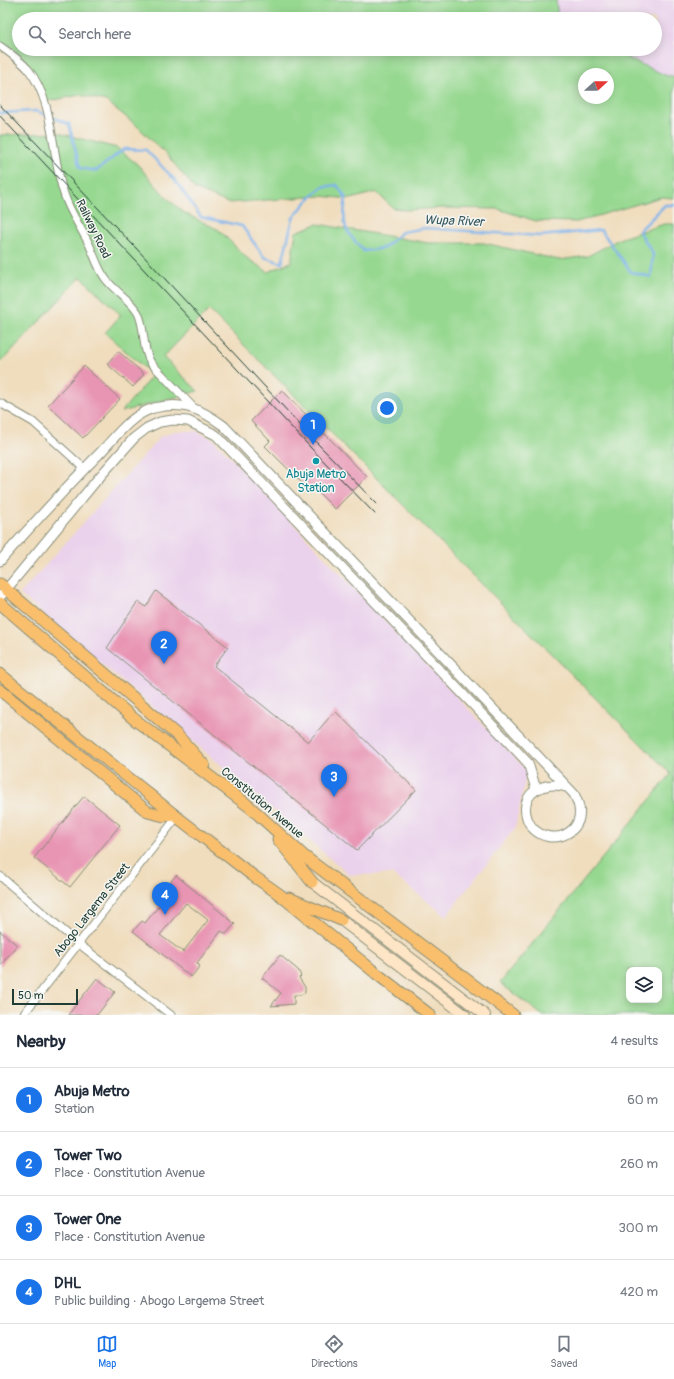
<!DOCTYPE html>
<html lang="en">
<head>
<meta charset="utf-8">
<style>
  :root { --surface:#fff; --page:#f6f6f7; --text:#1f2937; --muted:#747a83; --line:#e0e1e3; --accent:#1a73e8 }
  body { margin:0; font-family:Pangolin,sans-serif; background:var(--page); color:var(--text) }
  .controls { position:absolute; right:12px; bottom:12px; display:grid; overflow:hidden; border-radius:8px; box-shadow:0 2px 10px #0003 }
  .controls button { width:36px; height:36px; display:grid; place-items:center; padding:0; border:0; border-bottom:1px solid var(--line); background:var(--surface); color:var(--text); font:20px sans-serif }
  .compass { position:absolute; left:578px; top:68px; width:36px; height:36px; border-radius:50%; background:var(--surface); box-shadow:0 2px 10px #0003; rotate:69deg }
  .scale { position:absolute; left:12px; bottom:10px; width:66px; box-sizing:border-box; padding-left:4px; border:2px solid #1f3d34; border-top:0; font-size:11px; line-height:14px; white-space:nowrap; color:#1f3d34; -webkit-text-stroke:3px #f6f6f2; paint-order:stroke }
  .you { position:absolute; left:387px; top:408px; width:14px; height:14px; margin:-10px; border:3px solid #fff; border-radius:50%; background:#1a73e8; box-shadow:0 0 0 6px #1a73e833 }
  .badge { display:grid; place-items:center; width:26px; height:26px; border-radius:50%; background:var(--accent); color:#fff; font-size:13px; font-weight:700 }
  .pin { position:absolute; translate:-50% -33px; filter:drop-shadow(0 1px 2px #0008) }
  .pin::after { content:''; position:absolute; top:21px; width:14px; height:12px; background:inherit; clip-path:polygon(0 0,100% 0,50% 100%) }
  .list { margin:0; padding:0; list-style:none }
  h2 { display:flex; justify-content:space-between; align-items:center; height:52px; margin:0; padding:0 16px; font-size:17px }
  h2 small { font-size:13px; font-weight:400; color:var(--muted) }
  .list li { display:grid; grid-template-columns:26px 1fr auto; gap:12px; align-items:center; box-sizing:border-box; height:64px; padding:0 16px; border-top:1px solid var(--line) }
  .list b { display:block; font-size:15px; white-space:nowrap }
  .list p { margin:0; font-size:13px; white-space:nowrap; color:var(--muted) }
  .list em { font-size:13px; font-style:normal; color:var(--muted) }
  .icon { flex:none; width:22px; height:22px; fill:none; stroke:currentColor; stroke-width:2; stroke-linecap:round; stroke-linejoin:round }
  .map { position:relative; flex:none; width:674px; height:1015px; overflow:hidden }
  .search { position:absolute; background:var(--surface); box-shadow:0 2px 10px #0003; left:12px; right:12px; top:12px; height:44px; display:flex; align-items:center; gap:10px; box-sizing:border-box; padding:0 14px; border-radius:22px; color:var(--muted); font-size:15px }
  .sheet { height:308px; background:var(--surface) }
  nav { display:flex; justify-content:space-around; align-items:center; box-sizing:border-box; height:56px; border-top:1px solid var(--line); background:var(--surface); font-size:11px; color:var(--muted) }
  nav a { display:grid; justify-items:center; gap:2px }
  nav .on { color:var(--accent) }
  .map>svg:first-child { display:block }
  .built { fill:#ead1ec }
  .green { fill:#96d890; stroke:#5a8a62; fill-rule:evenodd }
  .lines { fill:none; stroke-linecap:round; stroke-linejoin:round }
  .stream { stroke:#7eb3ec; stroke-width:2.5 }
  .building { fill:#e894b3; fill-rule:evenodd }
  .minor-casing { stroke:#888d78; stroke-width:9 }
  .tertiary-casing { stroke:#888d78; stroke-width:11 }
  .secondary-casing { stroke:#888d78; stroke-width:12 }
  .primary-casing { stroke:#888d78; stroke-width:13 }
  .minor { stroke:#fff; stroke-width:7 }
  .tertiary { stroke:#fff; stroke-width:9 }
  .secondary { stroke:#fde5c5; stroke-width:10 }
  .primary { stroke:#f9bf6d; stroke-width:11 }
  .tram { stroke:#1f3d34; stroke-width:1 }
  .culture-dot { fill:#0f9aa8; stroke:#f6f6f2; stroke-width:1.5 }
  .labels { text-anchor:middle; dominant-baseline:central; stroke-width:3; stroke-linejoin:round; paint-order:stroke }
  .street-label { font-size:12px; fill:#1f3d34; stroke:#f6f6f2 }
  .culture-label { font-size:12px; fill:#0d838f; stroke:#f6f6f2 }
  .water-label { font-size:13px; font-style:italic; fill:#375a62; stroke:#f6f6f2 }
</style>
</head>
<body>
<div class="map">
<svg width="674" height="1015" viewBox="0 0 674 1015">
  <rect width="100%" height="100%" fill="#f6f6f2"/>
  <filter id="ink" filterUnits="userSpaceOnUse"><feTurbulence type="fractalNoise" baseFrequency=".025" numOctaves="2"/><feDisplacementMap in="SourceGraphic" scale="8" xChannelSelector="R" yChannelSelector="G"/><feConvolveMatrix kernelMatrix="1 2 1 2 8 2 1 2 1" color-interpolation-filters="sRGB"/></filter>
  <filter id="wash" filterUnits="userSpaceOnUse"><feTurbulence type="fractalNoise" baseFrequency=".012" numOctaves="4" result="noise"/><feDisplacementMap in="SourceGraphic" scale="16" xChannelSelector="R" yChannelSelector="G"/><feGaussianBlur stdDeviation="0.9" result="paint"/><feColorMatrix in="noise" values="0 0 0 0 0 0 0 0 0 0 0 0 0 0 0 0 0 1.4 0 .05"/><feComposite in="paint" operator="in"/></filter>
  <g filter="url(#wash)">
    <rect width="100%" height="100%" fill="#f0ddbd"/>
    <g class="built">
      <polygon points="545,0 674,0 674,86 594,49 655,49 655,19 544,19"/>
      <polygon points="175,431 196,431 213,439 527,771 515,828 446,916 392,874 350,875 20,594 160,437"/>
    </g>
    <g class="green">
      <path d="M0,0h556l2,19h-539v30h589l59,27h7v122l-13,-1 -84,25 -41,-1 -38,-12 -56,-1 -36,2 -13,-2 -17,-16 -25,7 -30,-3 -93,7 -33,-14 -28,-34 -31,-30 -30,-24 -26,-6 -36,7 -9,-24 -35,-32zM584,74h24v24h-24z"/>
      <path d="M59,133l58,15 20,16 29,33 18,16 35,17 28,28 21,14 23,-10 5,-30 21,-8 111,19h56l75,17 29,-4 31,-17 45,-15h10v791h-132l-42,-32 171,-209 -462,-464 -46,47 35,34 -77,21 32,-37 -48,-42 16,-18 -40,-38 -81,86v-228zM629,970h30v30h-30z"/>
    </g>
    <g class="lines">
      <path class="stream" d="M0,113l36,-2 33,13 11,44 16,3 28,-22 22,1 28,29 27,38 41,9 22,31 18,6 11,-45 14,-17 15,-14 15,-2 9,13c-5,28 -1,34 18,53l20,-3 18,-16 23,-4 115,8 61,-6 30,42 20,5 2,-23 -14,-23 26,-26h9"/>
    </g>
    <g id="blocks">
      <g class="building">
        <polygon points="118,351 144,374 133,387 107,364"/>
        <polygon points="84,366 120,399 83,438 48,405"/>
        <polygon points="282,390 367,477 335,509 312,486 309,490 265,446 270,441 251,421"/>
        <polygon points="156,591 228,647 214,666 308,742 335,711 416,790 357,850 107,648 138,601 146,607"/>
        <polygon points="84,796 120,825 70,887 34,858"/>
        <path d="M176,875l59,49 -9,10 -5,-3 -24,32 3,3 -9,11 -58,-46 9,-10 3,2 26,-32 -5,-4zM186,903l22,17 -25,32 -23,-17z"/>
        <polygon points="0,931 17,945 0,966"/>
        <polygon points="280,955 298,970 301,976 299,978 305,987 305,993 300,995 294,995 294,1004 271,1006 281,993 262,978"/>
        <polygon points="97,978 115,992 97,1015 68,1015"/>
      </g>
    </g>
  </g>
  <g filter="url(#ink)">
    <use href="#blocks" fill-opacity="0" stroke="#888d78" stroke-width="1"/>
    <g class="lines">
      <g class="minor-casing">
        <g id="minor">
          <path d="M0,46c10,7 20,14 28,23 29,36 22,92 39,133 6,14 14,27 21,40 6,12 9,25 17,36 9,13 25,21 33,35 8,16 3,34 13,50l42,44"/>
          <polyline points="0,403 33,422 84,468"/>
          <polyline points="0,876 79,944 171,1015"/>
          <polyline points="23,1015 177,817"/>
        </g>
      </g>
      <g class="tertiary-casing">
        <g id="tertiary">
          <path d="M0,561c33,-37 66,-74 101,-109 15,-16 31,-38 53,-44 30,-7 47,1 70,18l350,368c6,11 9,23 0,34 -14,15 -40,11 -47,-10 -8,-25 17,-38 39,-31"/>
          <polyline points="0,597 96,481 134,438 147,428 160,422 173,420 188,421 216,435 500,733 528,763 536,789"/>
        </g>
      </g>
      <g class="secondary-casing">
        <g id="secondary">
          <polyline points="312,882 485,1015"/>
          <polyline points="341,920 465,1015"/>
        </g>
      </g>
      <g class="primary-casing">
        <g id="primary">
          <polyline points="0,584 178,736 204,765"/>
          <polyline points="0,603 134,719 250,807 305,857 513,1015"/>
          <polyline points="0,674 177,817 252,875 279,894 377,974 430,1015"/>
          <polyline points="0,690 148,812 164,816 173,814"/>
          <polyline points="278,839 312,882"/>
          <polyline points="289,898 341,920"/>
        </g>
      </g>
      <use href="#minor" class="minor"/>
      <use href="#tertiary" class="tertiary"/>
      <use href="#secondary" class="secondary"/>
      <use href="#primary" class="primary"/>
      <g class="tram">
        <polyline points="0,105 153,266 316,442 379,506"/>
        <polyline points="0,116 310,447 375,514"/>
      </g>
    </g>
  </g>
  <circle class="culture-dot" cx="316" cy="461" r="4"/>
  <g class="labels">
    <g class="street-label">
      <text transform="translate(93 229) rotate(64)">Railway Road</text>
      <text transform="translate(262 803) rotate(40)">Constitution Avenue</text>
      <text transform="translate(92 910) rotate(-52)">Abogo Largema Street</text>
    </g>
    <g class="culture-label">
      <text x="316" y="474">Abuja Metro<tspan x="316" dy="14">Station</tspan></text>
    </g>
    <g class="water-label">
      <text transform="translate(454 221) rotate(2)">Wupa River</text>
    </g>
  </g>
</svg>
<div class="controls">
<button><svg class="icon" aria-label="layers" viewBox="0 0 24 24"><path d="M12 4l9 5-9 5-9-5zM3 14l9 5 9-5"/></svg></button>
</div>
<svg class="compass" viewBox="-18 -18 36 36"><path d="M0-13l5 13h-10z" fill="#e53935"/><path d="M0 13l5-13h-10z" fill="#747a83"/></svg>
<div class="scale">50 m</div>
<div class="you"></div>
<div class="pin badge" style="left:313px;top:445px">1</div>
<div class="pin badge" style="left:164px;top:664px">2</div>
<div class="pin badge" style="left:334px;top:797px">3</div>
<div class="pin badge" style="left:165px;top:915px">4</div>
<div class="search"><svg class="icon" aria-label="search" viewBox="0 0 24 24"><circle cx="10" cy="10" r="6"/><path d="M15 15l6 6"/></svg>Search here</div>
</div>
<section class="sheet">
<h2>Nearby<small>4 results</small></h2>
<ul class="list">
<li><span class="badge">1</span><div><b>Abuja Metro</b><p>Station</p></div><em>60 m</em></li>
<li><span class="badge">2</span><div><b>Tower Two</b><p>Place · Constitution Avenue</p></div><em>260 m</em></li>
<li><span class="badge">3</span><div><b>Tower One</b><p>Place · Constitution Avenue</p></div><em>300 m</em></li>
<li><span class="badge">4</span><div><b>DHL</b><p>Public building · Abogo Largema Street</p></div><em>420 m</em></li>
</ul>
</section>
<nav>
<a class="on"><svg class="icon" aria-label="map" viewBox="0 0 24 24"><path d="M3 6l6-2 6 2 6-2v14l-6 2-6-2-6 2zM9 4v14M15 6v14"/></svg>Map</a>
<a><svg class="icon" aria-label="directions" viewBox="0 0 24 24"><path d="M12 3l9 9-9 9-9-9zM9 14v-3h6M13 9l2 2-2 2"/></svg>Directions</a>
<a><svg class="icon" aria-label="saved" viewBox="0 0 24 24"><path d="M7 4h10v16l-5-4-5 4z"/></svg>Saved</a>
</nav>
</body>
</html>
